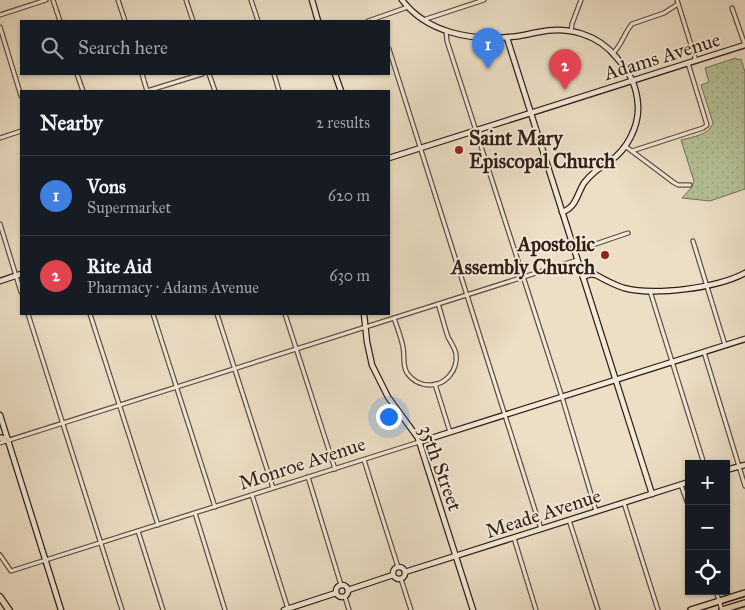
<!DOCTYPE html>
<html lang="en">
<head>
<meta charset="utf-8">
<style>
  :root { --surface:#171b24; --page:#20242c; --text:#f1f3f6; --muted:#9ea1a6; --line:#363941; --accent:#c59692 }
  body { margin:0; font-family:"IM FELL Great Primer",serif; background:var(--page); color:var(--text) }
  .controls { position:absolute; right:15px; bottom:15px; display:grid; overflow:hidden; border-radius:0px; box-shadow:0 1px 4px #0004 }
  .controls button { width:45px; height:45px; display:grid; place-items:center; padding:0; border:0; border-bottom:1px solid var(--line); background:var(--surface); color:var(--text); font:25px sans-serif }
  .you { position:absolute; left:388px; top:416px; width:18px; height:18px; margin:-12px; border:4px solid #fff; border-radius:50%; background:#1a73e8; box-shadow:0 0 0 8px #1a73e833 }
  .badge { display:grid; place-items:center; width:32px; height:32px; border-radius:50%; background:var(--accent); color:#fff; font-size:16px; font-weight:700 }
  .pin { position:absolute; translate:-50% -41px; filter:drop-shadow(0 1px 2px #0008) }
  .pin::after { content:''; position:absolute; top:26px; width:18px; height:15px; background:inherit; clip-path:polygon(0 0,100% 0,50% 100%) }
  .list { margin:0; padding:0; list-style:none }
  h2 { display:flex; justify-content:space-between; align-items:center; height:65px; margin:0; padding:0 20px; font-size:21px }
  h2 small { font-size:16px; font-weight:400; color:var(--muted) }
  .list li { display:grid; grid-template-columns:32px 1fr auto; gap:15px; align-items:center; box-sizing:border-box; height:80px; padding:0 20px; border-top:1px solid var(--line) }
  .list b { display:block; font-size:19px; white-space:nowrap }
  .list p { margin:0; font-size:16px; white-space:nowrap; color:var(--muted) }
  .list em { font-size:16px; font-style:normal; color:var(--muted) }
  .icon { flex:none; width:28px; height:28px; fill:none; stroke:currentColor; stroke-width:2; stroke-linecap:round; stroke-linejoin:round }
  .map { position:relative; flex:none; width:745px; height:610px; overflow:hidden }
  .search { position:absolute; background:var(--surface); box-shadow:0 1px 4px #0004; left:20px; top:20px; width:370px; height:55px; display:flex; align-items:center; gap:12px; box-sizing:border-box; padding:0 18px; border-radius:0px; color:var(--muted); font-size:19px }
  .panel { position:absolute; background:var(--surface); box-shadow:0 1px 4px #0004; left:20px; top:90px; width:370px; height:225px; border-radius:0px }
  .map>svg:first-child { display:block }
  .park { fill:url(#park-dots); stroke:#737158 }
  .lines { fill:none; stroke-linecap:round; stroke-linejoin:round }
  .street-casing { stroke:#605044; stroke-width:5.5 }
  .secondary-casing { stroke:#312018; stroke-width:7 }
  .primary-casing { stroke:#312018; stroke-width:8 }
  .highway-casing { stroke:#312018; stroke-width:8 }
  .street { stroke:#f3eada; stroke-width:3 }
  .secondary { stroke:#f3eada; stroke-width:4.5 }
  .primary { stroke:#ecdfc6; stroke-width:5 }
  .highway { stroke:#ecdfc6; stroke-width:5.5 }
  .poi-dot { fill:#8f2418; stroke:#f3eada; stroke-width:2 }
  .labels { text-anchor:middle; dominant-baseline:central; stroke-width:4; stroke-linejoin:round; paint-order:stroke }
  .street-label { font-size:20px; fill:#312018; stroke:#f3eada }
  .poi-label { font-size:20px; font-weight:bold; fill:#312018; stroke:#f3eada; text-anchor:start }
</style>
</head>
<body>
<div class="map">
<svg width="745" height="610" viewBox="0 0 745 610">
  <defs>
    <pattern id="park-dots" width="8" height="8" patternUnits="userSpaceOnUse" patternTransform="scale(1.25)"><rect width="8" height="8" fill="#b5c297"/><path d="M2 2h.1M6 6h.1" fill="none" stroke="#9ca681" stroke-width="1.8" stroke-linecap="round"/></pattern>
  </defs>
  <rect width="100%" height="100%" fill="#ecdfc6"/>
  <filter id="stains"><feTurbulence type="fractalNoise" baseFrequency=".004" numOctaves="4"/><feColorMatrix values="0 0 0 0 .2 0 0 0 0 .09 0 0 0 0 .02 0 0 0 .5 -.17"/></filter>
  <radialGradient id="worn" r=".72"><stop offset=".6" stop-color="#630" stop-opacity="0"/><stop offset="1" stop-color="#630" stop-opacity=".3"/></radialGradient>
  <path class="park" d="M736,58l1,2 4,-1 4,13v117l-35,12 -28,-3 9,-10 3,-7 -13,-41c11,-3 29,-5 32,-17l-12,-38 8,-3 -4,-14z"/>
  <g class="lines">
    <g class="street-casing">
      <g id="street">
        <polyline points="53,0 60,21"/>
        <polyline points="118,0 125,21"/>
        <polyline points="186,0 193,21"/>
        <polyline points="251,0 258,21"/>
        <polyline points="677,0 696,61"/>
        <polyline points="732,8 745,45"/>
        <polyline points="0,15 46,0"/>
        <polyline points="423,20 484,0"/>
        <polyline points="368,21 408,7"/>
        <polyline points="0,27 21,96"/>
        <polyline points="446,31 447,41 562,397 596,511"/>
        <polyline points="571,31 572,24 581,0"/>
        <polyline points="389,49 541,529"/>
        <path d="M613,53c9,-8 11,-20 19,-29l32,-11 14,-9"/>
        <polyline points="77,74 83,91"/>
        <polyline points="142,74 147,91 202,74"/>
        <polyline points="209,74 215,91"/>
        <polyline points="274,74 279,91"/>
        <polyline points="0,138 21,131"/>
        <polyline points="625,146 673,182 678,185 690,185"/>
        <polyline points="632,151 703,128 707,125 688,63"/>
        <polyline points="0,224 21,292"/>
        <polyline points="693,241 725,345"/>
        <polyline points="575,251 628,233"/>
        <polyline points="650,291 704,464"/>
        <polyline points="28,314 122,610"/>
        <polyline points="90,314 158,525"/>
        <polyline points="153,314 215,507"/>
        <polyline points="217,314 273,488"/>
        <polyline points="285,314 335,469"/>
        <path d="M394,318c3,9 7,19 9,29 2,10 -1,17 4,26 5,7 13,12 23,12 16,0 28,-15 26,-31 -1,-6 -5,-11 -8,-17 -4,-11 -6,-22 -10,-33"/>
        <polyline points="704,352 745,486"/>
        <polyline points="435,384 450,432"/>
        <polyline points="0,443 577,260"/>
        <polyline points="364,460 398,567"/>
        <polyline points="308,477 341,585"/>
        <polyline points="681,485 689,507"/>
        <polyline points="252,495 288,609"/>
        <polyline points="624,503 658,610"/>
        <polyline points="195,513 225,610"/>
        <polyline points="569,520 598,610"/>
        <polyline points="138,531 163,610"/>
        <polyline points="514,538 536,610"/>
        <polyline points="0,555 11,571 419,442"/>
        <polyline points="401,579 411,610"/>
        <polyline points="716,591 722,610"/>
        <polyline points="345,597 349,610"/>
      </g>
    </g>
    <g class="secondary-casing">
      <g id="secondary">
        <polyline points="312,0 318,21"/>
        <path d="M402,0c24,32 68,41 107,37 10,0 19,-3 30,-5 29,-6 59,2 78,26 13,15 20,28 21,48 1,20 -11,44 -28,55 -10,6 -19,13 -26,22 -7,11 -8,25 -22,29"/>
        <polyline points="507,38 652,494"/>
        <polyline points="335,74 341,91"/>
        <polyline points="389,158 745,45"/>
        <path d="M583,277l8,-3 5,1c9,5 18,10 28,13 31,8 93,0 121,-15"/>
        <polyline points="0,281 21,274"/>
        <polyline points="364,314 367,342 372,365 388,397 418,438 473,610"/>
        <polyline points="0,415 61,610"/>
        <polyline points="419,442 745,339"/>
        <polyline points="726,470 745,465"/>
        <circle cx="399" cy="573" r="6"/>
        <polyline points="405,572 689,482"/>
        <circle cx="342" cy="591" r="6"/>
        <polyline points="348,590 393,575"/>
        <polyline points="284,610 336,593"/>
      </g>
    </g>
    <g class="primary-casing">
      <g id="primary">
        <polyline points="691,610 745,593"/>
        <polyline points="722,610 745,603"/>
      </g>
    </g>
    <g class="highway-casing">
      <g id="highway">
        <polyline points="0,438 8,440"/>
        <polyline points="0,597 9,610"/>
      </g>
    </g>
    <use href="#street" class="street"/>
    <use href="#secondary" class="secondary"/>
    <use href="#primary" class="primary"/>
    <use href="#highway" class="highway"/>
  </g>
  <g class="poi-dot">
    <circle cx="459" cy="150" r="5"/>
    <circle cx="605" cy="255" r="5"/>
  </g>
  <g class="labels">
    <g class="street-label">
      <text transform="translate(662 56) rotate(-17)">Adams Avenue</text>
      <text transform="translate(302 463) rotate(-18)">Monroe Avenue</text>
      <text transform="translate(441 468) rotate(70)">35th Street</text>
      <text transform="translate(543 513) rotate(-18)">Meade Avenue</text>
    </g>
    <g class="poi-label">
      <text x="469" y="138">Saint Mary<tspan x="469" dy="23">Episcopal Church</tspan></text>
      <text x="595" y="244" text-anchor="end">Apostolic<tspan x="595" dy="23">Assembly Church</tspan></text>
    </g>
  </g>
  <rect width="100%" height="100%" filter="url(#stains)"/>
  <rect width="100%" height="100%" fill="url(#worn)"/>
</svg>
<div class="controls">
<button>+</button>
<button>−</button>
<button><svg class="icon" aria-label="locate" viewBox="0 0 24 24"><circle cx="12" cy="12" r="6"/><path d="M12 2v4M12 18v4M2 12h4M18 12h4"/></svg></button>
</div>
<div class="you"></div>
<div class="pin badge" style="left:488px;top:69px;background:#3f7fe0">1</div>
<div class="pin badge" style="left:565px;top:90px;background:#e0444e">2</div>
<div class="search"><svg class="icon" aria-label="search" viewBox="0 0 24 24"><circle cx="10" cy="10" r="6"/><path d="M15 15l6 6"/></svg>Search here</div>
<section class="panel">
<h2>Nearby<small>2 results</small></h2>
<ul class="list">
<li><span class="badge" style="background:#3f7fe0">1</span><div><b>Vons</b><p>Supermarket</p></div><em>620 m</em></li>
<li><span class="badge" style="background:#e0444e">2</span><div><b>Rite Aid</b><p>Pharmacy · Adams Avenue</p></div><em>630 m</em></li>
</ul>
</section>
</div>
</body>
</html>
